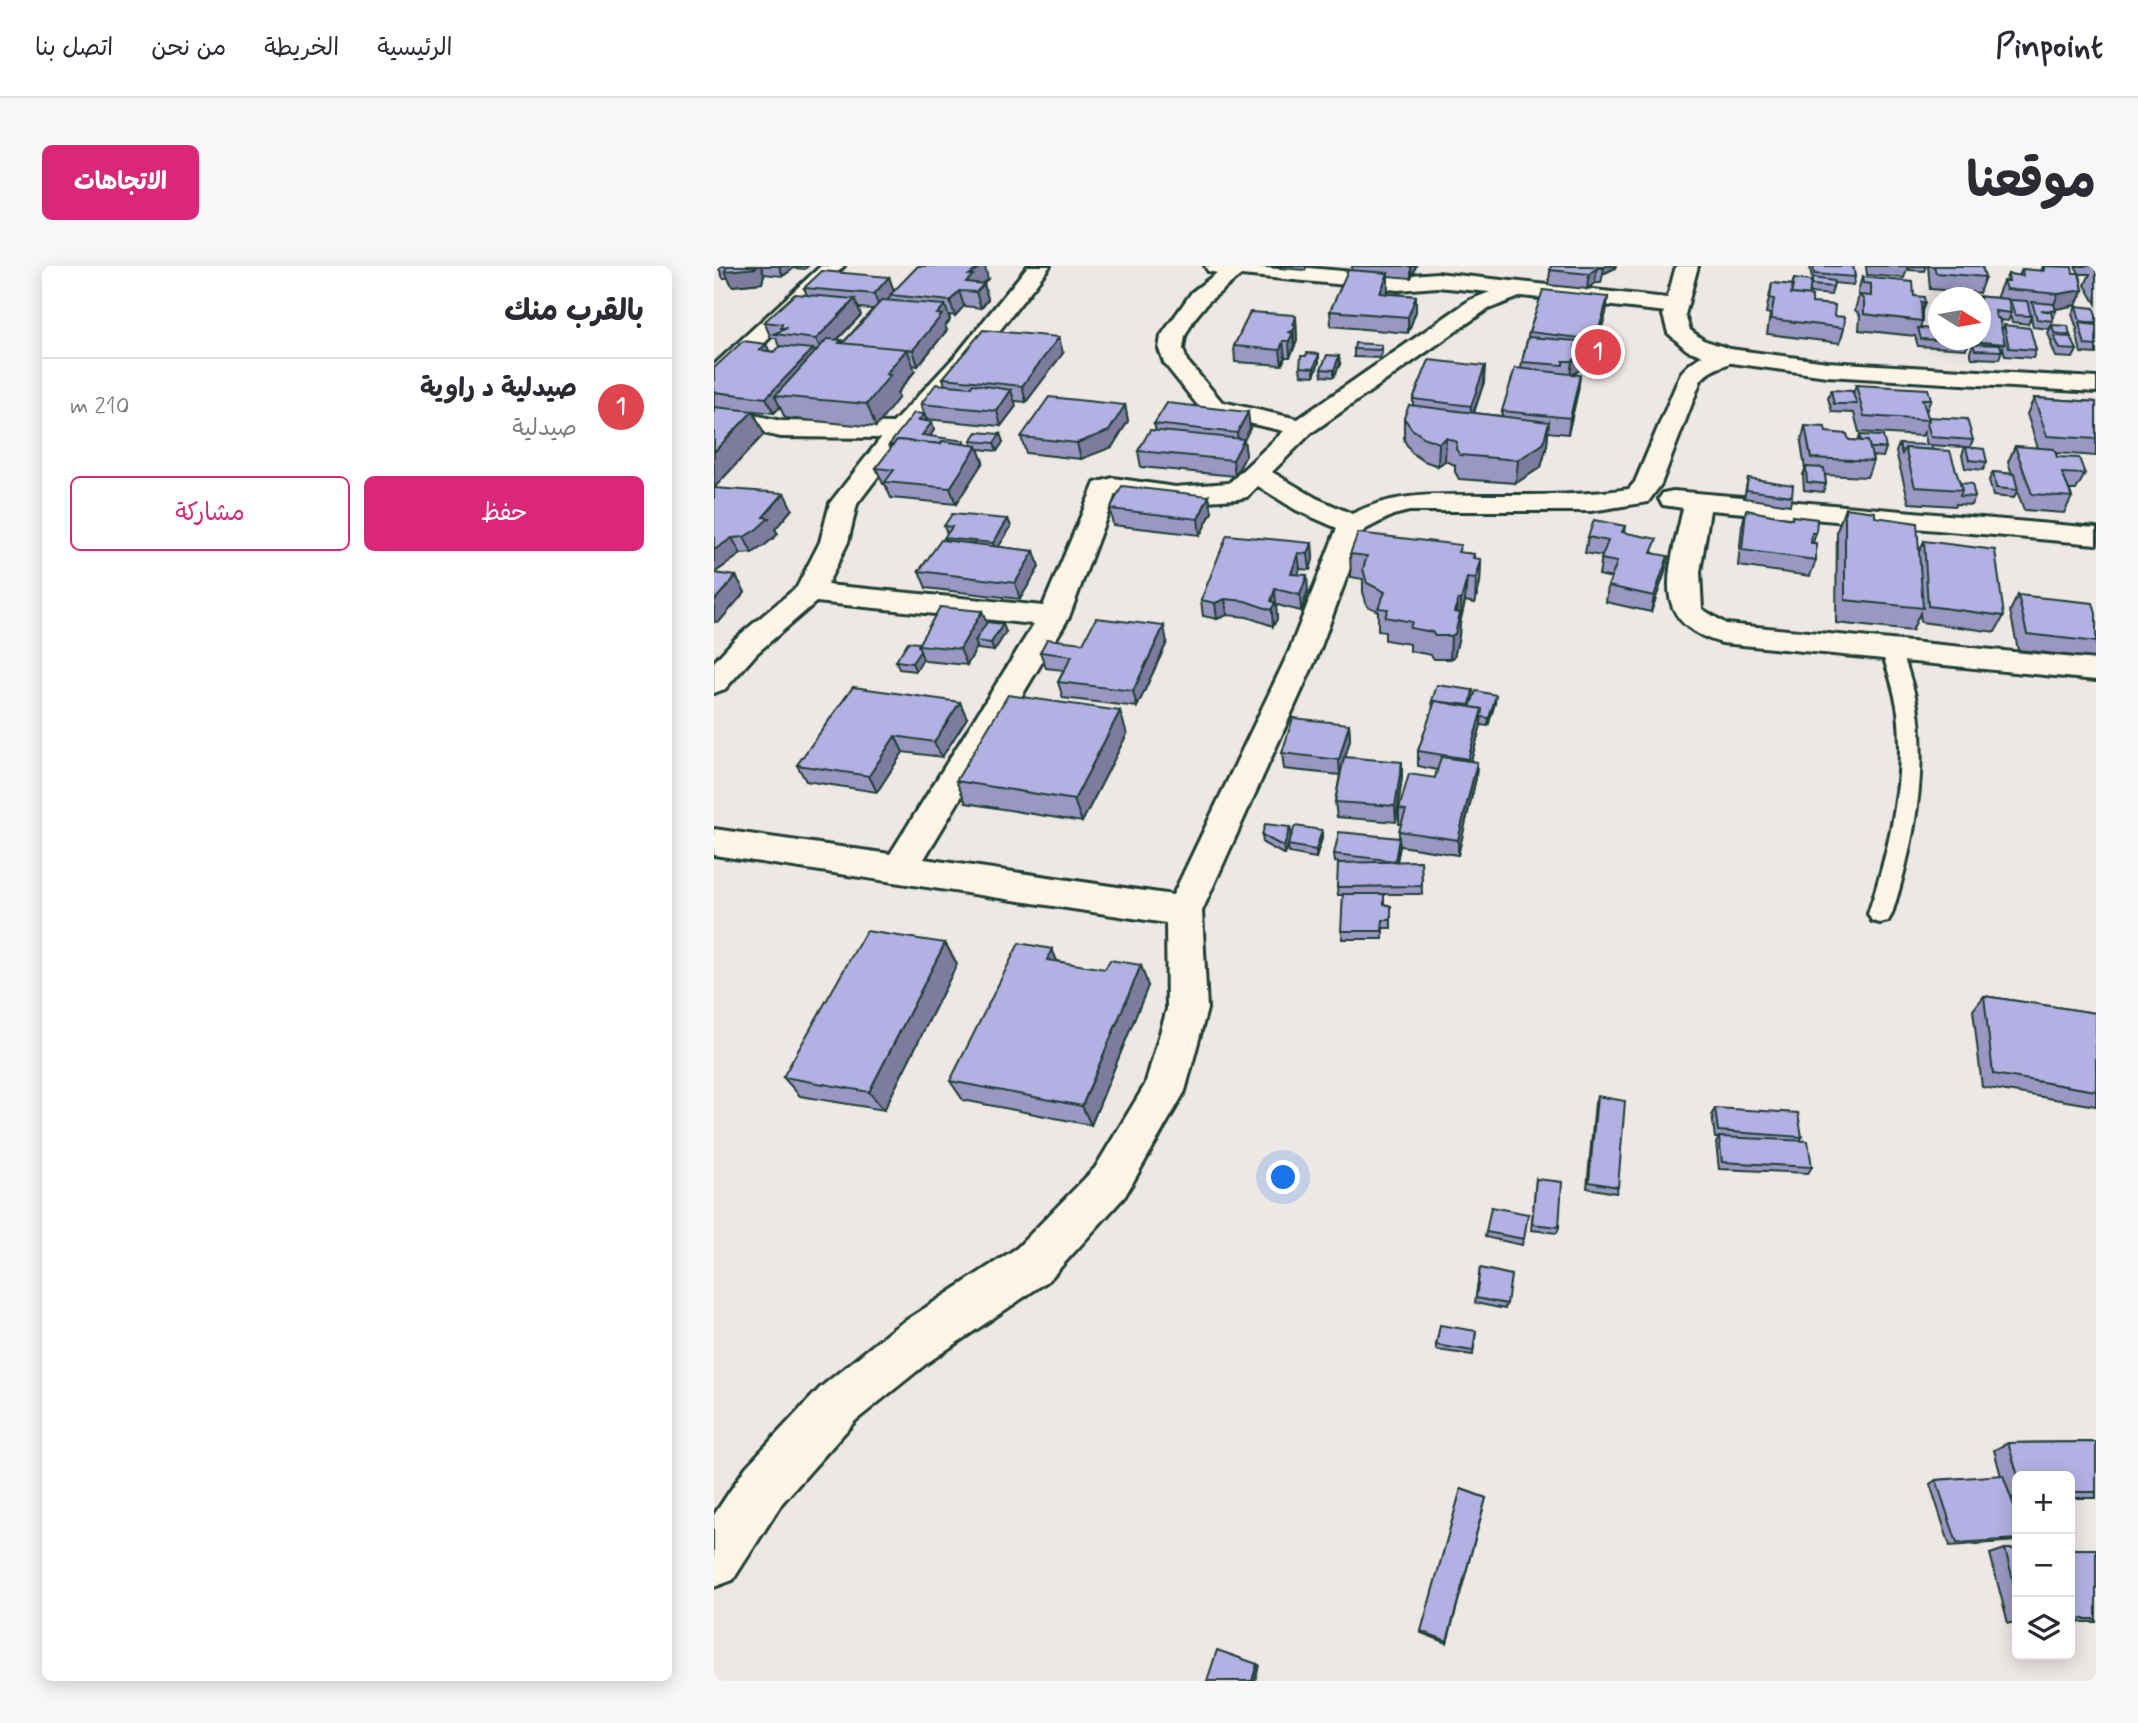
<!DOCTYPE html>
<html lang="ar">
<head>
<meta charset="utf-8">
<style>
  :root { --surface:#fff; --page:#f7f7f7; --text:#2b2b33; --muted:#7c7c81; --line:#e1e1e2; --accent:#db2777 }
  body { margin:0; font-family:Mynerve,"Playpen Sans Arabic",sans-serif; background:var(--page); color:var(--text); direction:rtl }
  .controls { position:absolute; right:21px; bottom:21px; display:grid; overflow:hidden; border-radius:10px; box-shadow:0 4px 18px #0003 }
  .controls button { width:63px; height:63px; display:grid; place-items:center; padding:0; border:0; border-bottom:2px solid var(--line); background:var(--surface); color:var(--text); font:35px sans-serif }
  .compass { position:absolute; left:1214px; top:21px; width:63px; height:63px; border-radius:50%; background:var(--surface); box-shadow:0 4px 18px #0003; rotate:101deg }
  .you { position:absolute; left:570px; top:912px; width:24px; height:24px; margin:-18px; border:5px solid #fff; border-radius:50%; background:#1a73e8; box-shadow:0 0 0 10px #1a73e833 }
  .badge { display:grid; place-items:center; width:46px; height:46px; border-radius:50%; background:var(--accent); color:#fff; font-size:23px; font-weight:700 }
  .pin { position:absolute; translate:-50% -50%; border:4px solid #fff; box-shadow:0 2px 7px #0006 }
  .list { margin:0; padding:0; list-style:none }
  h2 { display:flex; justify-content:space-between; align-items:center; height:91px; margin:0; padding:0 28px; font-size:30px }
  h2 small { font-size:23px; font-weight:400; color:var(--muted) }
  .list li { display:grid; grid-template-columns:46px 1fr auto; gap:21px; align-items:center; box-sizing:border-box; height:98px; padding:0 28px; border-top:2px solid var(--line) }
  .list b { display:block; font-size:26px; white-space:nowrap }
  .list p { margin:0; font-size:23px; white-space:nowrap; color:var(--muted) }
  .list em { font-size:23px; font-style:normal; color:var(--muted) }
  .actions { display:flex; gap:14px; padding:21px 28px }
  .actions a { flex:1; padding:16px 0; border:2px solid var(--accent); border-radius:10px; text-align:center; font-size:24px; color:var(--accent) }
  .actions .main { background:var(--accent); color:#fff }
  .icon { flex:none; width:38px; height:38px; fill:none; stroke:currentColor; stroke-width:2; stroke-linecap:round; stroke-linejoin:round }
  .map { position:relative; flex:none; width:1382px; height:1415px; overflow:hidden; direction:ltr; border-radius:10px }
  header { display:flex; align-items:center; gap:42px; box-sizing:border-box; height:98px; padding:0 35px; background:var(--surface); border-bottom:2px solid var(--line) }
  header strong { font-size:33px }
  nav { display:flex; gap:38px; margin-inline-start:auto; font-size:24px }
  .intro { display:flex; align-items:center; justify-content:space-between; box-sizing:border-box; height:168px; padding:0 42px }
  h1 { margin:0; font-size:49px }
  .button { padding:18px 32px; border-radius:10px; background:var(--accent); color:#fff; font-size:24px; font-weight:700 }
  main { display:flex; gap:42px; padding:0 42px }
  aside { flex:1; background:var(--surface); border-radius:10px; box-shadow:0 4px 18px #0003 }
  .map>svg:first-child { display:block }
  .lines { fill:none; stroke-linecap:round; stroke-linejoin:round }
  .lane-casing { stroke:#1f3d34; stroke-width:6 }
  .street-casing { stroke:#1f3d34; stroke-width:6 }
  .secondary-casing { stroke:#1f3d34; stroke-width:6 }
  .lane { fill:#fcf5e5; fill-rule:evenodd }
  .street { fill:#fcf5e5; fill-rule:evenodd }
  .secondary { fill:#fcf5e5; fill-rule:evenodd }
  .wall { fill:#9a98c3; stroke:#1f3d34; stroke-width:2; fill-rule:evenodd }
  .shaded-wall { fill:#7d7c9f; stroke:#1f3d34; stroke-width:2 }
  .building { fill:#b3b1e3; stroke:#1f3d34; stroke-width:2 }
</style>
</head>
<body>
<header>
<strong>Pinpoint</strong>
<nav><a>الرئيسية</a><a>الخريطة</a><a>من نحن</a><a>اتصل بنا</a></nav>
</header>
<div class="intro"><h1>موقعنا</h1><a class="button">الاتجاهات</a></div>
<main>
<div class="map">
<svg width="1382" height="1415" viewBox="0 0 1382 1415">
  <rect width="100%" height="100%" fill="#ede7e5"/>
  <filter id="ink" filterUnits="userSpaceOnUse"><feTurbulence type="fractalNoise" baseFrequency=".0143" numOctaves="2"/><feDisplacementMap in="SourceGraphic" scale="14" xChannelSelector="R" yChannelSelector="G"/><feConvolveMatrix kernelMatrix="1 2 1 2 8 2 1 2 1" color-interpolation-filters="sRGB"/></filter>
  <g filter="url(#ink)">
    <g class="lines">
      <g class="lane-casing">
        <path id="lane" d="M1177,378l7,1 3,5c7,20 14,41 17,62 9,67 -6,139 -26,202l-4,7 -8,2 -8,-2 -4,-7c21,-63 38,-135 30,-202 -3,-21 -10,-42 -17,-62l3,-5z"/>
      </g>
      <g class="street-casing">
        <g id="street">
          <polygon points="107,0 130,0 9,117 0,119 0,99"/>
          <path d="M314,0h22l-76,97 -65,73 -52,68 -9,38 -21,43 216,21 52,-123 18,-5 62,9 54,-4 55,-52 -80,-18 -40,-50 -5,-14 2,-13 31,-44 25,-19 -9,-2 -3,-5h81l113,10 38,-3 239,26 8,2 3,5 -3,5 -8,2 -154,-17 -36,14 -175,123 -39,39 44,26 36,16c45,-22 82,-19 131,-19 49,0 98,1 146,-6l6,-7 46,-109c13,-15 33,-27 53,-22l4,5c-9,12 -23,8 -37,24l-40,104 -13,18 -57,9h-182l-16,4 -29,15 -45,122 -117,259 5,98 -22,82 -60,105 -76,84 -122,83 -72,58 -73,82 -49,77 -19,7v-72l32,-48 75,-80 72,-58 124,-81 78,-80 50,-83 22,-76 -1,-86 -452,-68v-26l176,25 144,-230 -218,-22 -59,51 -32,36 -11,4v-31l21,-23 62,-52 23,-45 10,-39 51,-65 -100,-1 -67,-15v-16l67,15 112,2 65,-70zM527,9l158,15 38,-3 53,5 -20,8 -172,119 -76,-17 -35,-41 -4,-12 2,-13 9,-17 14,-17zM544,220l38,24 41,18 -48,124 -116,243 -249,-36 145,-242 46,-123 60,9 62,-4 10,-2z"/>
          <path d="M959,225l423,37v16l-386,-34 -10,62 2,37 24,15 370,36v20l-374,-37c-77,-21 -51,-76 -39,-135l-20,-3 -4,-6 4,-6z"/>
        </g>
      </g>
      <g class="secondary-casing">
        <polygon id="secondary" points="962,0 984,0 971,49 976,64 989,74 1016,83 1113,96 1382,112 1382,126 1113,110 1004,95 973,84 954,67 949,49"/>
      </g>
      <use href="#lane" class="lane"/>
      <use href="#street" class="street"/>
      <use href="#secondary" class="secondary"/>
    </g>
    <g class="wall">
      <polygon points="4,0 94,0 91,3 80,2 69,10 50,8 48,17 18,20 15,12 9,12"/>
      <polygon points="538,0 593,0 591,4"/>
      <polygon points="638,0 702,0 697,12 674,10 674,23 672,27 702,30 702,45 694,67 617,60 616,45 638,5"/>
      <polygon points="837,0 901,2 889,8 887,17 881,17 873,23 834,19"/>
      <polygon points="1096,0 1139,0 1141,11 1139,19 1120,17 1117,29 1096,27 1095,30 1098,37 1120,50 1130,62 1126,77 1053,68 1056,48 1052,47 1058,17 1078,19 1080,13 1097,19 1098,15"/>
      <polygon points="1152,0 1194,0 1190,12 1153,9"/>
      <polygon points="1194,0 1212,0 1210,5 1195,4"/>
      <polygon points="1214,0 1268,0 1271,11 1265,27 1216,23"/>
      <polygon points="1329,0 1348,0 1359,7 1365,7 1361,0 1382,0 1382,38 1371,19 1376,8 1366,8 1369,24 1362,39 1341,43 1342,45 1335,63 1319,61 1317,51 1314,58 1298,56 1296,50 1294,55 1286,54 1288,64 1290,59 1322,84 1319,92 1291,90 1289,81 1285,93 1258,92 1256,86 1259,78 1263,78 1262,74 1266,74 1266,32 1260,32 1261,30 1284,32 1283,30 1289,15 1291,15 1294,8 1305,10 1308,3 1327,5"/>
      <path d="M175,11l5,14 94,-12 -6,5h2l4,15 -7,9 -17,-2 -9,10 -6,-1 1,5 -5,6 2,4 -29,36 -6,-1 3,6 -18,22 2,4 -23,30 -91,-9 -5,-11 -6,6 -21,-2 11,23 -50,54 78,21 -17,20 3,5 -13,11 -13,8 -11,1 -27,19v-205l52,-24 3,7 5,1 5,-5 -3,-9h-5l-7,-16 43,-27 -3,-7zM144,42l15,1 -30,34 -1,-3h-5l24,-25z"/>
      <polygon points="1148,11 1200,30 1211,37 1208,45 1208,55 1206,62 1256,76 1252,83 1204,80 1201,70 1145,64 1146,49 1141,44 1144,33 1144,26"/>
      <polygon points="894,31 892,47 880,89 869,88 867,103 859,108 866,109 864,125 854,168 834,166 833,179 827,201 802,217 745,213 741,206 741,199 731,195 724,200 710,195 697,186 690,174 690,152 699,140 699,133 770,116 760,147 788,150 788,145 807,103 808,96 815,66"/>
      <polygon points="1362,40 1382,50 1382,88 1367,87 1362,65 1363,63 1358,48"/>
      <polygon points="582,51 583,75 576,91 571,91 568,99 521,96 520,80"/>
      <polygon points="1338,59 1356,69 1355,71 1363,84 1359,92 1342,91 1337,78 1338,75 1337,75 1334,67"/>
      <polygon points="668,79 668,87 666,92 640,91 640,83"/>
      <polygon points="349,87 312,136 300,135 302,140 287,160 212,153 207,138 231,119 229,112"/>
      <polygon points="605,88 605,96 600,110 587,109 586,101 592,90"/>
      <polygon points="626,98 620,111 608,110 607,103"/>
      <polygon points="1142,119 1217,133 1212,146 1214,151 1259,174 1256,181 1273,196 1269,204 1251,202 1248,189 1251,181 1213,179 1210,166 1208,170 1145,166 1140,147 1118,146 1114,132 1117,124 1139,128"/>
      <polygon points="1320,132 1382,136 1382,190 1342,187 1343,191 1371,208 1362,224 1355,224 1358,231 1350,247 1310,244 1303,225 1300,232 1279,230 1275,214 1279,206 1298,208 1294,196 1301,180 1324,182 1313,148"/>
      <polygon points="411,139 414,155 398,181 367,193 312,187 307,171"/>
      <polygon points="210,148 213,155 218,156 220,164 216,170 259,180 257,175 286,168 289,176 283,185 264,183 269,196 242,238 177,232 171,218 169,218 162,202 177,183 175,179"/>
      <polygon points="440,158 536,162 530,174 532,189 521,210 427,201 424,185 442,165"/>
      <polygon points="1091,160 1135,174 1144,175 1146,169 1172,182 1169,191 1158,190 1159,195 1153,211 1111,209 1112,218 1109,226 1090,224 1089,209 1091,203 1087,176"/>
      <polygon points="1185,178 1219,184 1246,217 1261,231 1257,239 1242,238 1241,240 1195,237 1182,186"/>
      <polygon points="1034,212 1078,230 1076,239 1030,232"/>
      <polygon points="1131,242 1161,251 1205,286 1210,275 1290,350 1281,366 1207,356 1206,347 1198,365 1122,357 1123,265"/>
      <polygon points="396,243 498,246 486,269 399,259"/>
      <polygon points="1032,244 1077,253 1078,250 1102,267 1099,277 1102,294 1096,310 1024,300 1028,260"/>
      <polygon points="294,253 297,261 284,281 320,285 325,301 306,333 212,322 205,305 231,274 230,272 233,268 230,260"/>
      <polygon points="911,260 910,266 940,287 951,306 937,346 892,336 894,320 898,312 885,309 888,290 871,287 874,271"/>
      <polygon points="598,277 599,293 596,304 586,303 584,308 594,325 587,345 563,339 562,342 563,353 559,360 533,351 513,349 503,353 489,350 487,334"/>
      <polygon points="746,287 760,288 760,293 767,293 766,317 761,337 751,335 746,357 745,370 740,391 736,393 720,393 717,389 696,385 696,378 671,374 671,366 664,365 664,345 653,340 649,326 649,313 637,311 636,288"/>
      <polygon points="1304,329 1382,348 1382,390 1381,392 1304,384 1296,345"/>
      <polygon points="268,345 272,357 292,366 280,385 264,383 263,381 253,399 211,395 209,393 202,405 185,403 182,395 205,377"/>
      <polygon points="453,376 423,441 349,432 344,416 350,404 332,402 326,386 369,377"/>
      <polygon points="139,421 253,452 228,491 189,486 163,526 92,515 83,499"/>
      <polygon points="759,424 757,440 781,437 774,460 767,459 757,495 763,496 762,512 744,589 686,580 683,596 707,595 708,628 659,628 670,638 677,640 677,662 669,662 669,673 628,673 629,629 624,629 623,621 628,597 621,596 620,588 685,572 685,565 688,559 685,558 685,543 721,512 723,504 704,500 704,485 719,443 718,435"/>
      <polygon points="635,458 636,474 631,491 688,511 682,556 623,551 621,536 626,509 570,503 568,487"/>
      <polygon points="413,468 368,556 252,537 242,515"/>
      <polygon points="576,561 577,569 571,589 549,577 548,569"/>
      <polygon points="608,572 602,592 575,587 574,579"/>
      <polygon points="231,677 243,698 170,844 86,830 69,811"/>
      <polygon points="344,695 434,720 377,859 249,834 236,815"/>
      <polygon points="1270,730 1382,747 1382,840 1268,821 1259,744"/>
      <polygon points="883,830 904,921 902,927 873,922 881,837"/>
      <polygon points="1001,842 1088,871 1086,875 1098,901 1094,907 1005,903 1002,877 1005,872 1001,872 998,848"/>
      <polygon points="822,913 845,961 843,967 817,964"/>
      <polygon points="814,948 808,979 771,971 772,966"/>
      <polygon points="766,1002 797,1009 791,1043 761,1037"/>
      <polygon points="762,1065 759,1089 722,1084 722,1079"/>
      <polygon points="1382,1176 1382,1232 1356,1232 1356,1210 1303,1210 1303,1232 1297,1232 1303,1249 1303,1275 1236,1280 1216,1218 1222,1214 1287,1210 1280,1184 1294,1177"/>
      <polygon points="747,1223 772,1232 733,1377 707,1367"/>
      <polygon points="1291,1283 1303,1283 1303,1357 1294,1357 1276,1288"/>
      <rect x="1356" y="1283" width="26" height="73"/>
    </g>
    <g class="shaded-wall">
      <polygon points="42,0 47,0 50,8 48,17 18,20 11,5"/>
      <polygon points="65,0 79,0 80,2 69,10"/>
      <polygon points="267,0 271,0 274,13 262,22 252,16 255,9"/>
      <polygon points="697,0 702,0 697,12"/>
      <polygon points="888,0 902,0 901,2 889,8 890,2"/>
      <polygon points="883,2 881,17 873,23 875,8"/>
      <polygon points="674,7 674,23 667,42 666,27"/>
      <polygon points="175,11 180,26 166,44 160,28"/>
      <polygon points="270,18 274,33 267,42 262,26"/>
      <polygon points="1369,24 1362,39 1338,44 1344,28"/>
      <polygon points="245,25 250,40 241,50 236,35"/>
      <polygon points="702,30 702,45 694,67 694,51"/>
      <polygon points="894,31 892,47 880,89 882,74"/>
      <polygon points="141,33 147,49 109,88 102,73"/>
      <polygon points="231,39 236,54 231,60 233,64 204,100 199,84 223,48"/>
      <polygon points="582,51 583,75 580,81 579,59"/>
      <polygon points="579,67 580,82 576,91 575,75"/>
      <polygon points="345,71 349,87 312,136 308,120"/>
      <polygon points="569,75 571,91 568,99 566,84"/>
      <polygon points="52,78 59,93 46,84"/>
      <polygon points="99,83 106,99 61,130 66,141 60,147 52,132"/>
      <polygon points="193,83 201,105 183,127 185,131 162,161 153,138 172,108"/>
      <polygon points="605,88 605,96 600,110 600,102"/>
      <polygon points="869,88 867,103 856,110 858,95"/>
      <polygon points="625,90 626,98 620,111 620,104"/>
      <polygon points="771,100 770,116 756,156 757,140"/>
      <polygon points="866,109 864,125 854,168 856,152"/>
      <polygon points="297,124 302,140 287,160 283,145"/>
      <polygon points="411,139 414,155 398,181 367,193 363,177"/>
      <polygon points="39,145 50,168 0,222 0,186"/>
      <polygon points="534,146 536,162 530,174 532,189 521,210 519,194 525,182 523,167"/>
      <polygon points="210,148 213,156 205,154"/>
      <polygon points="218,156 220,164 211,177 208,169"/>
      <polygon points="835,156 833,179 827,201 802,217 804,194"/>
      <polygon points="286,168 289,176 283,185 280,177"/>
      <polygon points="732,172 731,195 724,200 725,177"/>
      <polygon points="263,180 269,196 242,238 236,222"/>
      <polygon points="70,227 78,243 61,263 64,268 51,279 38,287 30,271 49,251"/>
      <polygon points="495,230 498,246 486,269 484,253"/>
      <polygon points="294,253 297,261 282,285 279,277"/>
      <polygon points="18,272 27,288 0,307 0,284"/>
      <polygon points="598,277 599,293 596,304 594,288"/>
      <polygon points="320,285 325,301 306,333 301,317"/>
      <polygon points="584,287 586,303 578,324 577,308"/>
      <polygon points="954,290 951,306 937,346 940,330"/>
      <polygon points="767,293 766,317 761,337 762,313"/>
      <polygon points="593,309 594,325 587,345 586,329"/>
      <polygon points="22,310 31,326 6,355 0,356 0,335"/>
      <polygon points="753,312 751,335 746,357 747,334"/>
      <polygon points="561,323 563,353 559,360 557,335"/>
      <polygon points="511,333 513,349 503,353 501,337"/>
      <polygon points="744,334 743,357 746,347 745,370 740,391 736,393 737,370"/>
      <polygon points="268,345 274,361 261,375 263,381 253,399 246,383"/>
      <polygon points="289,358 292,366 280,385 277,377"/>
      <polygon points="450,360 453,376 423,441 419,425"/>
      <polygon points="206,385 209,393 202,405 198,397"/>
      <polygon points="782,429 781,437 774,460 775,452"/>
      <polygon points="246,436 253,452 228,491 220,476"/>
      <polygon points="768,443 767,459 753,509 754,493"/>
      <polygon points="406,445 413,468 368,556 360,534"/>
      <polygon points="635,458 636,474 626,509 625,494"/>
      <polygon points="181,470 189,486 163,526 155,510"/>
      <polygon points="688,496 688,511 682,556 681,540"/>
      <polygon points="763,496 762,512 744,589 744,574"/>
      <polygon points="576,561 577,569 571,589 570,581"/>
      <polygon points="608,564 608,572 602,592 602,584"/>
      <polygon points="685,572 686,580 681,602 681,595"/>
      <polygon points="231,677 243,698 170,844 155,826"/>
      <polygon points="338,683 347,704 333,694"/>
      <polygon points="427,699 434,720 377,859 368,840"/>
      <polygon points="543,1398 545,1399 541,1415 538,1415"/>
    </g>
    <g class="building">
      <polygon points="13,0 42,0 42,2 11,5"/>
      <polygon points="204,0 267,0 255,9 259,9 252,16 270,18 262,26 245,25 236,35 176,29"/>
      <polygon points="837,0 889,0 890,2 883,2 875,8 836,4"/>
      <polygon points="1099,0 1139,0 1141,11 1100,8"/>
      <polygon points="1220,0 1268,0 1271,11 1222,7"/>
      <polygon points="1330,0 1358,1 1359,7 1365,7 1369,24 1344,28 1292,23 1289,15 1295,15 1294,8 1309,10 1308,3 1330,5"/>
      <polygon points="634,4 674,7 666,27 702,30 694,51 616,45"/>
      <polygon points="108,5 175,11 160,28 90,22"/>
      <polygon points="1148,11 1199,16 1200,30 1210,31 1211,37 1207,36 1208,55 1150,48 1150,34 1145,29 1157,30 1157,18 1149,17"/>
      <polygon points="1098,12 1120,15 1119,21 1098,19"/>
      <polygon points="1080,13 1097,15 1095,30 1077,28"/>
      <polygon points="1058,17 1079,19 1077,28 1098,30 1098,37 1121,39 1120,50 1131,51 1130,62 1057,53 1060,33 1056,32"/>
      <polygon points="829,24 894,31 882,74 815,66"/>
      <polygon points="81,28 141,33 102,73 60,68 73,62 67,62 68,58 50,56"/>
      <polygon points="1261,30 1294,33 1297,47 1281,45 1282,52 1285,52 1291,78 1267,76 1266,32 1261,32"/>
      <polygon points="168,34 231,39 223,48 228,49 199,84 129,78 129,77"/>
      <polygon points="1296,34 1313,35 1317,50 1301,49"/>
      <polygon points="1318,36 1340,38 1342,45 1327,44 1337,46 1339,55 1323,53"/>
      <polygon points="1362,40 1380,42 1382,50 1382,57 1366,55"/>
      <polygon points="536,46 580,49 582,51 579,59 582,59 579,65 574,66 579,67 575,75 569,75 566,84 520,80"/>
      <polygon points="1365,57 1382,59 1382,80 1371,79"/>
      <polygon points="1290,59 1316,62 1322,84 1295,82"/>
      <polygon points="1338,59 1354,60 1356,69 1340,67"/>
      <polygon points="1204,62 1224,63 1224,74 1255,74 1256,76 1207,73"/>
      <polygon points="269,64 345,71 308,120 229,112"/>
      <polygon points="1340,70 1357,71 1363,84 1346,83"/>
      <polygon points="814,71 863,75 861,82 869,88 858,95 849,95 849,99 808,96"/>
      <polygon points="113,73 128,74 125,77 193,83 172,108 176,109 153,138 61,130"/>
      <polygon points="29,75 52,78 46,84 60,86 66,80 99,83 52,132 0,126 0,102"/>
      <polygon points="641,77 668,79 666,84 640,83"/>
      <polygon points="1259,78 1286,79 1288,85 1261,84"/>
      <polygon points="593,87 605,88 600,102 586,101 587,90 592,90"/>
      <polygon points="613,89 625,90 620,104 607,103"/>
      <polygon points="715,94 771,100 757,140 699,133"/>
      <polygon points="801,102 866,109 856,152 788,145"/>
      <polygon points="222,118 257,121 259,118 297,124 283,145 207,138"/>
      <polygon points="1142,119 1214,123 1217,133 1208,133 1215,154 1150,150"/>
      <polygon points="1117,124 1138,125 1143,138 1120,138"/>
      <polygon points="335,131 411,139 395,165 363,177 307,171"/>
      <polygon points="1320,132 1382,136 1382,173 1333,170"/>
      <polygon points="453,137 534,146 523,167 440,158"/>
      <polygon points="695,139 835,156 829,178 804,194 746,189 742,183 743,176 732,172 725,177 711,172 698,163 690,152"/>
      <polygon points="0,141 39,145 0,186"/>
      <polygon points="200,147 210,148 205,154 218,156 208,169 251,175 249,178 228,175 227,178 183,174 179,179 175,179"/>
      <polygon points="1214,151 1253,153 1259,174 1217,171 1213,158 1215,154"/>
      <polygon points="1091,160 1111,161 1112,166 1133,168 1135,174 1154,175 1159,195 1097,192"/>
      <polygon points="436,164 530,173 519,194 424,185"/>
      <polygon points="263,166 286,168 280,177 257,175"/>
      <polygon points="1146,169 1169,170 1172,182 1156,182 1154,175 1147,175"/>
      <polygon points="183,174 227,178 228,175 263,180 236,222 171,216 180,204 162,202"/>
      <polygon points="1185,178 1217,179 1219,184 1191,182 1188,188"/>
      <polygon points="1301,180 1340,183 1343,191 1365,192 1371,208 1348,207 1358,231 1318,228"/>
      <polygon points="1252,181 1270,183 1273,196 1255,194"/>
      <polygon points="1191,182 1236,185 1248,224 1201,221"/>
      <polygon points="1092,201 1110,202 1112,218 1093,216"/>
      <polygon points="1279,206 1300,208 1304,224 1282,222"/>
      <polygon points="1034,212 1079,219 1078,230 1032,224"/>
      <polygon points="1246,217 1258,218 1261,231 1246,230 1248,224"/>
      <polygon points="408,220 495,230 484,253 396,243"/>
      <polygon points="0,222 70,227 49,251 55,252 43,263 30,271 18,272 0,284"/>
      <polygon points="1131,242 1161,246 1161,251 1203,257 1209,342 1131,334"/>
      <polygon points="1032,244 1078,253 1078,250 1103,253 1102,267 1098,267 1097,277 1102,277 1102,294 1028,284"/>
      <polygon points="238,248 294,253 279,277 230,272 238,261 230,260"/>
      <polygon points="880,254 911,260 908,266 943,273 937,287 954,290 940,330 894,320 903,296 887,293 894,275 874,271"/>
      <polygon points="644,267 747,279 744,286 760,288 759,292 767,293 762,313 753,312 747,334 744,334 740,346 746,347 741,368 737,370 721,370 718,366 696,362 698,356 671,351 674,343 664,342 671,326 653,317 649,303 653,290 636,288"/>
      <polygon points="513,269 598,277 594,288 584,287 577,308 593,309 586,329 561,323 557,335 561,337 557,344 531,335 511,333 501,337 487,334"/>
      <polygon points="227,274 320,285 301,317 205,305"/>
      <polygon points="1210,275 1281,284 1290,350 1214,340"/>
      <polygon points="0,307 22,310 0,335"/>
      <polygon points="1304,329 1379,337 1382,348 1382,376 1313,368"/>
      <polygon points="226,341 268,345 246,383 204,379"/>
      <polygon points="382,352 450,360 419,425 344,416 358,390 326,386 333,373 369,377"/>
      <polygon points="273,356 289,358 277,377 261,375"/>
      <polygon points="194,376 205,377 204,379 206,385 198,397 182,395"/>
      <polygon points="723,419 759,424 756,439 718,435"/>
      <polygon points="139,421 246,436 220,476 181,470 155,510 83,499"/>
      <polygon points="762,425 782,429 775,452 767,451 768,443 756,441"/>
      <polygon points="294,429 406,445 360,534 242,515"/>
      <polygon points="721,435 768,443 754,493 704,485"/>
      <polygon points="579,452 635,458 625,494 568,487"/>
      <polygon points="630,491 688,496 681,540 621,536"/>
      <polygon points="727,491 763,496 744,574 685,565 692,544 685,543 695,508 721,512"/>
      <polygon points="551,558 576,561 570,581 548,569"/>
      <polygon points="581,560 608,564 602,584 574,579"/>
      <polygon points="625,566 685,572 681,595 620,588"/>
      <polygon points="707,595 708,620 623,621 624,597"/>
      <polygon points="629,628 670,628 670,638 677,640 677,654 669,654 668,665 627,665"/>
      <polygon points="152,665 231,677 155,826 69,811"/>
      <polygon points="305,677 338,683 333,694 391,703 396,694 427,699 368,840 236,815"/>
      <polygon points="1270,730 1382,747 1382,825 1279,808"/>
      <polygon points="883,830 911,835 904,921 875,916"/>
      <polygon points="1001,842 1084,847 1088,871 1004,865"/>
      <polygon points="1005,871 1094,875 1098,901 1008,896"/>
      <polygon points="822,913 848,916 845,961 818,958"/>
      <polygon points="777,941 814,948 810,973 772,966"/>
      <polygon points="766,1002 797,1009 793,1038 762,1032"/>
      <polygon points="726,1059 762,1065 759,1085 722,1079"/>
      <polygon points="1382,1176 1382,1226 1356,1226 1356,1210 1304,1210 1294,1177"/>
      <polygon points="1289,1209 1303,1249 1303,1273 1243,1277 1222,1214"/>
      <polygon points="747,1223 772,1232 733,1375 707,1365"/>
      <polygon points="1291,1283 1303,1283 1303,1329"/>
      <rect x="1356" y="1283" width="26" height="70"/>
      <polygon points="503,1384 543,1398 538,1415 493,1415"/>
    </g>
  </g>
</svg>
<div class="controls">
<button>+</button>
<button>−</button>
<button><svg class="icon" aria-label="layers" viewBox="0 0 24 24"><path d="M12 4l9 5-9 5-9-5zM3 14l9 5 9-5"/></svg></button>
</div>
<svg class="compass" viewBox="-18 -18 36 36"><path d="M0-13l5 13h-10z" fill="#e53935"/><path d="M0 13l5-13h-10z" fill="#7c7c81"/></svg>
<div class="you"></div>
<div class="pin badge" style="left:884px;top:86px;background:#e0444e">1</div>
</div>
<aside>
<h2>بالقرب منك<small></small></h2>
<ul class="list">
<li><span class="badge" style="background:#e0444e">1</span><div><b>صيدلية د راوية</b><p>صيدلية</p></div><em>210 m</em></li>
</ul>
<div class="actions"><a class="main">حفظ</a><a>مشاركة</a></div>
</aside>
</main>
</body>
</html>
